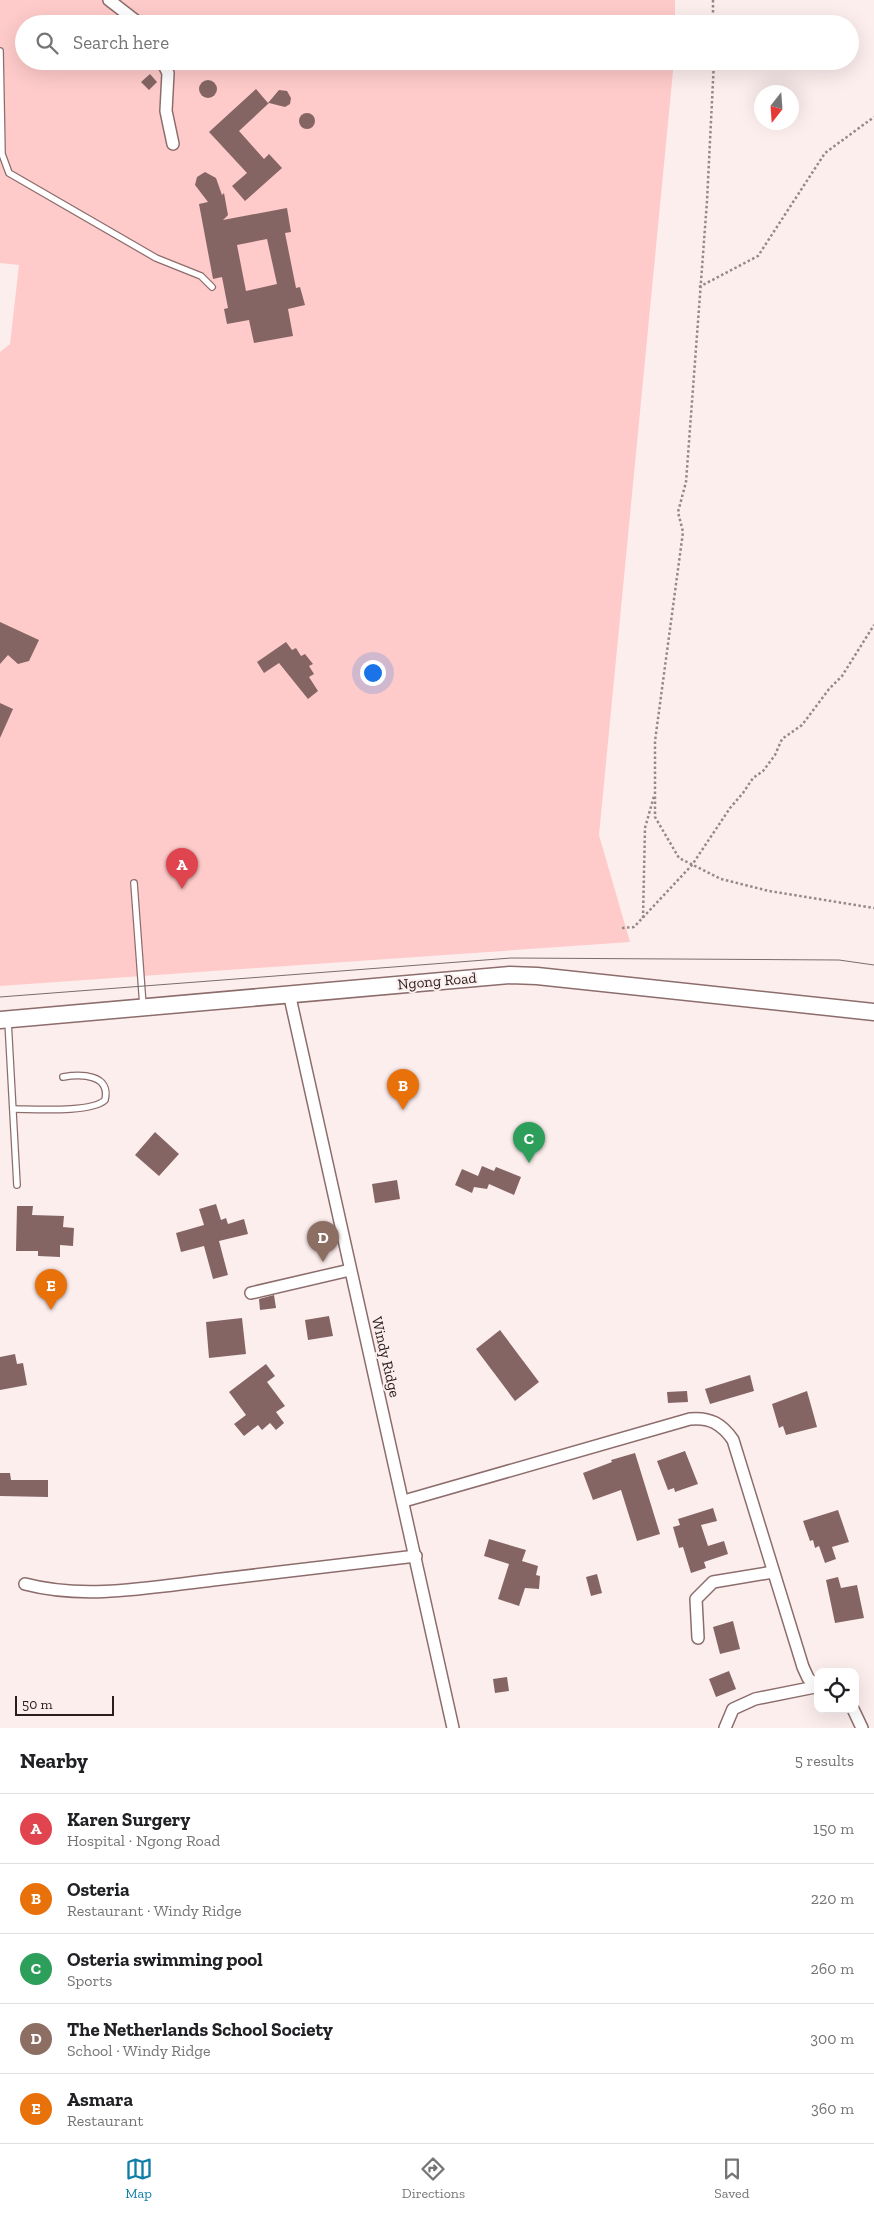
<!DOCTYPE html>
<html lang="en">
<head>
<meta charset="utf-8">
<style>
  :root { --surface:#fff; --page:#f2f2f2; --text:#202124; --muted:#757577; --line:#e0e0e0; --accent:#0f7ea7 }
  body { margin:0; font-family:"Zilla Slab",serif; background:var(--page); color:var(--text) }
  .controls { position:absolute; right:15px; bottom:15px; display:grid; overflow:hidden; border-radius:10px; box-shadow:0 5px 20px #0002 }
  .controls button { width:45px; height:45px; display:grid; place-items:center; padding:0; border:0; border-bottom:1px solid var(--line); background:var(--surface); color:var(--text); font:25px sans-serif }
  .compass { position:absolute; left:754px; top:85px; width:45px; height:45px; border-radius:50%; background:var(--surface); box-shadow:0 5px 20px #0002; rotate:197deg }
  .scale { position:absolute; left:15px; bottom:12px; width:99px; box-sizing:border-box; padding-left:5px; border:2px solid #2a1d1d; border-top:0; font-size:14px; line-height:18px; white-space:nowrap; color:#2a1d1d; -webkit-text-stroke:4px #fdeeee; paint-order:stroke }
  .you { position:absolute; left:372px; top:672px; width:18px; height:18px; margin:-12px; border:4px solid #fff; border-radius:50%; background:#1a73e8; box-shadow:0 0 0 8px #1a73e833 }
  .badge { display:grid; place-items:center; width:32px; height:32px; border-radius:50%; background:var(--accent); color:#fff; font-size:16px; font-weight:700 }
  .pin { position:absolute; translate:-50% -41px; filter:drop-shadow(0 1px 2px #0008) }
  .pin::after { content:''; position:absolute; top:26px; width:18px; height:15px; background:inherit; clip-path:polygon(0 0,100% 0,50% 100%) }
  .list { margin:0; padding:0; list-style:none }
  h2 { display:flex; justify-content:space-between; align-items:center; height:65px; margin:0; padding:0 20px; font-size:21px }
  h2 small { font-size:16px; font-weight:400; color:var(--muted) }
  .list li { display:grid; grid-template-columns:32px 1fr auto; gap:15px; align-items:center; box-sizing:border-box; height:70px; padding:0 20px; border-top:1px solid var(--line) }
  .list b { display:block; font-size:19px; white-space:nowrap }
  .list p { margin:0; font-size:16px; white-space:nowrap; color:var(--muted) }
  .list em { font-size:16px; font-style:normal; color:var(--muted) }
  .icon { flex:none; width:28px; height:28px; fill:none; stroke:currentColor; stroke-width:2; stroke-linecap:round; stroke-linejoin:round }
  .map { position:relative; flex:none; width:874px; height:1728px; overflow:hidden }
  .search { position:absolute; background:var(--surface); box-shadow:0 5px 20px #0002; left:15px; right:15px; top:15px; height:55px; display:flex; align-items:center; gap:12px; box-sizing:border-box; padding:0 18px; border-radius:28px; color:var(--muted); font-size:19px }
  .sheet { height:415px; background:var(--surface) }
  nav { display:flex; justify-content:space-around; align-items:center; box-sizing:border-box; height:70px; border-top:1px solid var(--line); background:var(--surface); font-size:14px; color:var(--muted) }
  nav a { display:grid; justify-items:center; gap:2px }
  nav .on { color:var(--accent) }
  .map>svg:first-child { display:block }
  .green { fill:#fecbca }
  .water { fill:#bf8484; stroke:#926565 }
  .building { fill:#846564; fill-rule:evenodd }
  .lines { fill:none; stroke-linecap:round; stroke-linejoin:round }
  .lane-casing { stroke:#8c6d6c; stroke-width:8 }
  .street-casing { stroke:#8c6d6c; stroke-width:14 }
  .secondary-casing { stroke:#8c6d6c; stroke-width:19 }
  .path { stroke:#968888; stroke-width:2.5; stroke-dasharray:2.5 2.5; stroke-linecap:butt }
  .lane { stroke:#fff; stroke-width:5.5 }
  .street { stroke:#fff; stroke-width:11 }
  .secondary { stroke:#fff; stroke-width:16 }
  .tram { stroke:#7a6c6c; stroke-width:1 }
  .labels { text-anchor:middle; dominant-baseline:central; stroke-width:4; stroke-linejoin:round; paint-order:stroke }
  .street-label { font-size:15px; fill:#2a1d1d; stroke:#fdeeee }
</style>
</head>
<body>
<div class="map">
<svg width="874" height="1728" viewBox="0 0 874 1728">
  <rect width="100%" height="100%" fill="#fdeeee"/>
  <polygon class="green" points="0,0 675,0 675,24 24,24 24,61 674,61 599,835 630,942 0,986 0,352 10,344 19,265 0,263"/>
  <rect class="water" x="521" y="1135" width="11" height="15"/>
  <g class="building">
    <polygon points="150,74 157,82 149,90 141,82"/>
    <circle cx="208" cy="89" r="9"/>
    <polygon points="256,89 268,103 279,90 287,91 291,98 290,104 285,107 269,103 239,131 264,159 269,154 282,168 245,201 232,186 247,173 209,132"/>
    <circle cx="307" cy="121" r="8"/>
    <path d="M205,172l11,6 6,17 2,-2 4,22 -5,5 64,-12 4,24 -6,1 11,55 4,-1 5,18 -17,4 5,27 -39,7 -5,-23 -22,4 -3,-15 4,-1 -6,-31 -9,2 -14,-75 9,-2 -13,-17 2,-8zM267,239l10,45 -31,7 -9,-46z"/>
    <polygon points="0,622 39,640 29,661 18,664 8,655 0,664"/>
    <polygon points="286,642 292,650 296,648 301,656 305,654 313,664 309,666 314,674 309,677 318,691 308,699 279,663 264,673 257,662"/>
    <polygon points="0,703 13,709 0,738"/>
    <polygon points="155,1132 179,1154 159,1176 135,1155"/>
    <polygon points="482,1166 494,1171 496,1167 521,1177 514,1195 489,1184 487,1189 474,1187 472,1193 455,1185 462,1169 478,1176"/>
    <polygon points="397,1180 400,1199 375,1203 372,1184"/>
    <polygon points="216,1204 221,1220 226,1218 228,1224 244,1219 248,1234 219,1241 228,1275 213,1279 204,1246 181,1252 176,1233 204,1225 199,1209"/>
    <polygon points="17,1206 33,1206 32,1215 64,1216 63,1227 74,1228 73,1246 60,1245 60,1257 38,1256 38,1251 16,1251"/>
    <polygon points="274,1295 276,1308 260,1310 259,1299"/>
    <polygon points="329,1316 333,1336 308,1340 305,1320"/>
    <polygon points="242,1318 246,1354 209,1358 206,1322"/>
    <polygon points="500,1330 539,1382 515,1401 476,1349"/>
    <polygon points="15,1354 17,1364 23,1363 27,1385 0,1390 0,1357"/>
    <polygon points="266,1364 275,1376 267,1382 285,1406 276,1412 284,1423 276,1430 270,1423 262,1430 258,1425 244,1436 234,1424 246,1415 229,1392"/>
    <polygon points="750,1375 754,1391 710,1404 705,1389"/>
    <polygon points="687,1391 688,1402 668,1403 667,1392"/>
    <polygon points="807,1391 817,1427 786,1435 783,1426 779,1428 772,1404"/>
    <polygon points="685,1451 698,1484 675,1492 674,1488 668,1490 657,1461"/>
    <polygon points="635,1453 660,1534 637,1541 621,1490 593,1500 583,1473 612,1462 611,1460"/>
    <polygon points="0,1473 10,1473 11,1480 48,1480 48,1497 0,1496"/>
    <polygon points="713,1508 717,1521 701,1525 708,1546 724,1541 728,1554 704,1562 706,1568 691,1573 683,1547 679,1548 673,1527 680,1525 678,1519"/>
    <polygon points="838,1510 849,1542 832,1547 836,1559 825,1563 819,1546 815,1548 813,1540 810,1541 803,1521"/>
    <polygon points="489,1539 526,1550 522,1561 538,1566 536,1575 540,1576 539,1589 525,1588 519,1606 498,1599 509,1564 484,1556"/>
    <polygon points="597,1574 602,1593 591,1596 586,1577"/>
    <polygon points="838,1577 841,1588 857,1585 864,1618 835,1623 826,1580"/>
    <polygon points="733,1621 740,1649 720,1654 713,1627"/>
    <polygon points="729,1671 736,1689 716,1697 709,1679"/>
    <polygon points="507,1677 509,1691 495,1693 493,1679"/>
  </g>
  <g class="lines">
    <g class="lane-casing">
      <g id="lane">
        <polyline points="0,51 2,154 9,173 156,258 201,276 212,287"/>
        <polyline points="134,883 143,1006"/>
        <polyline points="8,1021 17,1185"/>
        <path d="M13,1109c20,0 79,4 92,-9 6,-26 -24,-26 -42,-23"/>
      </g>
    </g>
    <g class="street-casing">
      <g id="street">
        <polyline points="109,0 140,24"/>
        <polyline points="162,61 168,73 166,111 173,144"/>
        <polyline points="289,993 453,1728"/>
        <polyline points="251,1293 350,1270"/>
        <path d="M404,1501l286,-82c20,-2 32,5 43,21l70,227 5,11 10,10"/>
        <path d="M25,1584c60,16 127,3 188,-4 68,-8 136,-16 203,-24"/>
        <polyline points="698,1638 696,1599 713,1582 773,1572"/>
        <polyline points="853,1709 862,1728"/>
        <polyline points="725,1728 733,1709 755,1699 815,1687"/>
      </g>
    </g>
    <g class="secondary-casing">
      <polyline id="secondary" points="0,1020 510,975 537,976 874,1012"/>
    </g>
    <g class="path">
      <polyline points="713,0 713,24"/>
      <polyline points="714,61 707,201 686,482 678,512 683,532 655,741 655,817 679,858 721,879 769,891 874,908"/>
      <polyline points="699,287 758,256 825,153 874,117"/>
      <polyline points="643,918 645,828 654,796"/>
      <polyline points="622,928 634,927 692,865 730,808 743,793 753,778 763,771 775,755 782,739 802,725 829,689 842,676 874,625"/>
    </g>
    <use href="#lane" class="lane"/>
    <use href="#street" class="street"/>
    <use href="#secondary" class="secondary"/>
    <polyline class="tram" points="0,997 511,958 839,960 874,965"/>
  </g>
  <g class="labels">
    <g class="street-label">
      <text transform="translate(437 981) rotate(-5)">Ngong Road</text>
      <text transform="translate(386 1357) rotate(77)">Windy Ridge</text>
    </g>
  </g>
</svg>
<div class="controls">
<button><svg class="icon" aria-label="locate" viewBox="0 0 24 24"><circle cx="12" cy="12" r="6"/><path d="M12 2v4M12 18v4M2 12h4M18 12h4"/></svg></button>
</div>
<svg class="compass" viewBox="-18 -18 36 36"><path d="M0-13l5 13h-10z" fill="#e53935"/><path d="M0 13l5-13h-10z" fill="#757577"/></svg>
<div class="scale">50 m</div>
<div class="you"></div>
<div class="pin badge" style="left:182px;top:889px;background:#e0444e">A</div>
<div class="pin badge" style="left:403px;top:1110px;background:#e8710a">B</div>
<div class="pin badge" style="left:529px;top:1163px;background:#2e9e5b">C</div>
<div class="pin badge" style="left:323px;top:1262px;background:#8d6e63">D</div>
<div class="pin badge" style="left:51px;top:1310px;background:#e8710a">E</div>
<div class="search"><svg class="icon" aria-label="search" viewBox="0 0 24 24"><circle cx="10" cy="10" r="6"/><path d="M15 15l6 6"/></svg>Search here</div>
</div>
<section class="sheet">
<h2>Nearby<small>5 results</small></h2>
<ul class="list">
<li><span class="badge" style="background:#e0444e">A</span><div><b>Karen Surgery</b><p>Hospital · Ngong Road</p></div><em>150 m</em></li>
<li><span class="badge" style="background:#e8710a">B</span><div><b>Osteria</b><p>Restaurant · Windy Ridge</p></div><em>220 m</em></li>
<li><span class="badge" style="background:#2e9e5b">C</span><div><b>Osteria swimming pool</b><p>Sports</p></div><em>260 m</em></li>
<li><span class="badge" style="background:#8d6e63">D</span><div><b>The Netherlands School Society</b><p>School · Windy Ridge</p></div><em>300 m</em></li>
<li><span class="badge" style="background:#e8710a">E</span><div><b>Asmara</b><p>Restaurant</p></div><em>360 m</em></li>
</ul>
</section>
<nav>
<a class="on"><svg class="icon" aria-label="map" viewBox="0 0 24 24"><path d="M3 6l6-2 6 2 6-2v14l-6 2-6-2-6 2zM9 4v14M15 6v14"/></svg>Map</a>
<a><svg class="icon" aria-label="directions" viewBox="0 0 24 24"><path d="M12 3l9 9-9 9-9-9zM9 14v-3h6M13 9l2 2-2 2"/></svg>Directions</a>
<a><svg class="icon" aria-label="saved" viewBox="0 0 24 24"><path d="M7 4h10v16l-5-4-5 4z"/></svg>Saved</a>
</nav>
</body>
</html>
